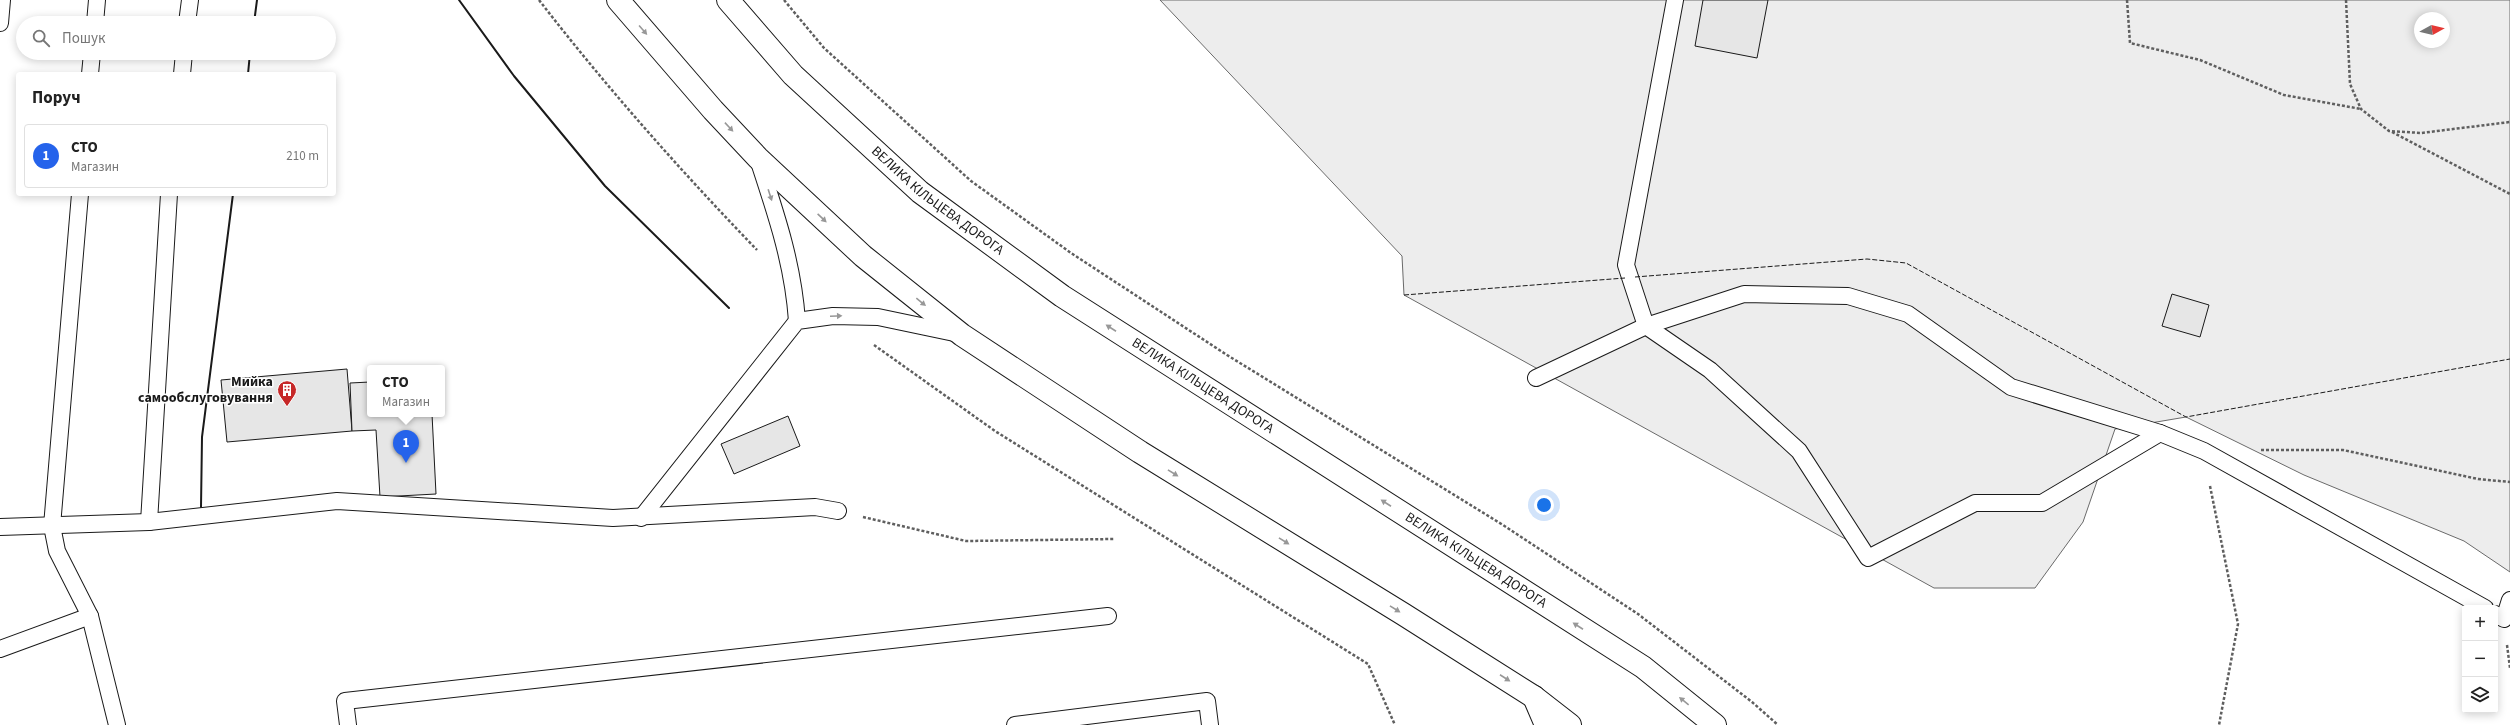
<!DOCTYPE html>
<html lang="uk">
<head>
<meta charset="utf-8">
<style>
  :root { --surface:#fff; --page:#f2f2f2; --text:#222; --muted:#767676; --line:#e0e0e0; --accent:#2563eb }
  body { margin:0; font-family:"Source Sans 3",sans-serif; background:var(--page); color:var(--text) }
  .controls { position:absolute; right:12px; bottom:12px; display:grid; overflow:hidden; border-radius:4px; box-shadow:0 2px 10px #0003 }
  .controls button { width:36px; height:36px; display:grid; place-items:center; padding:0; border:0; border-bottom:1px solid var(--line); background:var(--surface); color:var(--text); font:20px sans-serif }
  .compass { position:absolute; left:2414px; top:12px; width:36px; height:36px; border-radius:50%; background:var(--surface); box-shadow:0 2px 10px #0003; rotate:82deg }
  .you { position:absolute; left:1544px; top:505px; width:14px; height:14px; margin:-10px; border:3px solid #fff; border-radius:50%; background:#1a73e8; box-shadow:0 0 0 6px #1a73e833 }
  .badge { display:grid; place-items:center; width:26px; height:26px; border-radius:50%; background:var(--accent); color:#fff; font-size:13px; font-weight:700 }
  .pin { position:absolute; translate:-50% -33px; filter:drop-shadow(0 1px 2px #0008) }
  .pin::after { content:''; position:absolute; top:21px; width:14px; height:12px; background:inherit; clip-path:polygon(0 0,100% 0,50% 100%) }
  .popup { position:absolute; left:367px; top:365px; width:78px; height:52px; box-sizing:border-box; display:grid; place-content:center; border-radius:4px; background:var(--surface); filter:drop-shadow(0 1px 3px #0005); font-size:13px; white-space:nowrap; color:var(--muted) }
  .popup b { font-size:15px; color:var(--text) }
  .popup::after { content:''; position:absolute; left:50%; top:100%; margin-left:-8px; border:8px solid transparent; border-top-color:var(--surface) }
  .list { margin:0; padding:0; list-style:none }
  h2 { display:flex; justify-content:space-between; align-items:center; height:52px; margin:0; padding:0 16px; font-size:17px }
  h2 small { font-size:13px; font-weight:400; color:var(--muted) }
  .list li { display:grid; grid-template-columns:26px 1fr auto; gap:12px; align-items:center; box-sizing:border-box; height:64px; margin:0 8px 8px; padding:0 8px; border:1px solid var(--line); border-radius:4px }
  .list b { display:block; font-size:15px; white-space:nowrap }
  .list p { margin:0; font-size:13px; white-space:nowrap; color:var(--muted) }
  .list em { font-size:13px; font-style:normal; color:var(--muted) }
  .icon { flex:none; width:22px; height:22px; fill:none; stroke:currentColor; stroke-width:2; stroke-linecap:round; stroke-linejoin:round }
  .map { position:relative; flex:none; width:2510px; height:725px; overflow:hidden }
  .search { position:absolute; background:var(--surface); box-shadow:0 2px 10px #0003; left:16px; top:16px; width:320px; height:44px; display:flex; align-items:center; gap:10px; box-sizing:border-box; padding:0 14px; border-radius:22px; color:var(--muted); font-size:15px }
  .panel { position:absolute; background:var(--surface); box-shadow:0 2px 10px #0003; left:16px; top:72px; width:320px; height:124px; border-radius:4px }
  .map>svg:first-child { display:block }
  .built { fill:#ededed; stroke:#6a6a6a; fill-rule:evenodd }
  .building { fill:#e6e6e6; stroke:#1a1a1a }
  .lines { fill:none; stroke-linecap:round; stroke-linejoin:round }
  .service-casing { stroke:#1a1a1a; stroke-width:18 }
  .secondary-casing { stroke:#1a1a1a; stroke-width:24 }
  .primary-casing { stroke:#1a1a1a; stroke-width:24 }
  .path { stroke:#5f5f5f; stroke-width:2.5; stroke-dasharray:3 2; stroke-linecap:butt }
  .service { stroke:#fff; stroke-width:16 }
  .secondary { stroke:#fff; stroke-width:22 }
  .primary { stroke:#fff; stroke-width:22 }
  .fence { stroke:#1a1a1a; stroke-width:1; stroke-dasharray:5 2; stroke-linecap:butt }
  .wall { stroke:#1a1a1a; stroke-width:2 }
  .oneway { fill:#989898 }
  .labels { text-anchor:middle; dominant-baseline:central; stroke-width:3; stroke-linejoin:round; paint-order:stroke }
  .street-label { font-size:14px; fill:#1a1a1a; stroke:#fff }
  .poi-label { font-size:14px; font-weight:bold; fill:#1a1a1a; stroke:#fff; text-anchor:end }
</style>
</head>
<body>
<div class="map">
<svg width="2510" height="725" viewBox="0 0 2510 725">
  <rect width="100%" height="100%" fill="#fff"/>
  <path class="built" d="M1160,0h1350v572l-46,-31 -160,-66 -118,-58 -71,12 -32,93 -48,66h-101l-530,-293 -2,-39zM2420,18h24v24h-24z"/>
  <g class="building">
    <polygon points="1703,0 1768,0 1757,58 1695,46"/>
    <polygon points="2172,294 2209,305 2200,337 2162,326"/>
    <polygon points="347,369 352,431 227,442 221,380"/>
    <polygon points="370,382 370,414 432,414 436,494 380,497 376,430 352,431 350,383"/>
    <polygon points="788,416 800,446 734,474 721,444"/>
  </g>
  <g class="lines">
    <g class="service-casing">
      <g id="service">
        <polyline points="1675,0 1626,265 1646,326 1710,370 1799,451 1868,558 1975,503 2042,503 2160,433"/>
        <polyline points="0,23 2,0"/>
        <polyline points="95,23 97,0"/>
        <polyline points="187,23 190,0"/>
        <polyline points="90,74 92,53"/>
        <polyline points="182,74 184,53"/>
        <path d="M758,159c18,55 35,104 39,162"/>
        <polyline points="80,194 52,526 57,551 90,616 117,725"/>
        <polyline points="1536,378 1646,326 1744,294 1848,296 1908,314 2011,387 2160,433 2204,451 2485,608"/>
        <polyline points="641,518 797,321 833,316 878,317 959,334"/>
        <polyline points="149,522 169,194"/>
        <polyline points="0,527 149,522 337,501 613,518 815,507 838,511"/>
        <polyline points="2495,614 2504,619 2510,600"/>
        <polyline points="0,649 90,616"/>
        <polyline points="348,725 345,701 1108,616"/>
        <polyline points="1015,725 1207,701 1210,725"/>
      </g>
    </g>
    <g class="secondary-casing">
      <polyline id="secondary" points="1534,697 1546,725"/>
    </g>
    <g class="primary-casing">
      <g id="primary">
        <polyline points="618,0 713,110 758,158 863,256 962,335 1140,452 1403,614 1534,697 1570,725"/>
        <path id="s1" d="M728,0l65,75 127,117 142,104 581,371 72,58"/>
      </g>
    </g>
    <g class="path">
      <path d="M539,0c68,88 141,170 218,250"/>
      <polyline points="784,0 824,48 971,181 1071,253 1227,355 1503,525 1638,614 1752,702 1778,725"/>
      <polyline points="2127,0 2130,43 2200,60 2284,95 2361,109"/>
      <polyline points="2346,0 2350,84 2361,109 2389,131 2421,133 2510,122"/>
      <polyline points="2392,132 2510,194"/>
      <polyline points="874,345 995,431 1368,664 1395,725"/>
      <polyline points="2261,450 2343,450 2478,479 2510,482"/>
      <polyline points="2210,486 2238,624 2219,725"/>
      <polyline points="863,517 966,541 1114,539"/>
      <polyline points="2507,645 2510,668"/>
    </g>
    <use href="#service" class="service"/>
    <use href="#secondary" class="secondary"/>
    <use href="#primary" class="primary"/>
    <g class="fence">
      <polyline points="1635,277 1867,259 1906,263 2186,417 2510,359"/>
      <polyline points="1404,295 1625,278"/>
    </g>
    <g class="wall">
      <polyline points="459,0 514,76 605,186 729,308"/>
      <polyline points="254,23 257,0"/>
      <polyline points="248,74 250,53"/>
      <polyline points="201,507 202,437 233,194"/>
    </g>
  </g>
  <defs><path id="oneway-solid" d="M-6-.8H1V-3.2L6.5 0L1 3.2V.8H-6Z"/></defs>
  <g class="oneway">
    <use href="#oneway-solid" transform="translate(643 30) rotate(49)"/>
    <use href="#oneway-solid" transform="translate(729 127) rotate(47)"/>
    <use href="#oneway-solid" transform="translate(770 195) rotate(72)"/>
    <use href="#oneway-solid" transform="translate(822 218) rotate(43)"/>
    <use href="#oneway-solid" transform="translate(921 302) rotate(39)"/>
    <use href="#oneway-solid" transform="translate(836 316) rotate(-2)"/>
    <use href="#oneway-solid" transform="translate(1111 328) rotate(-147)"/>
    <use href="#oneway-solid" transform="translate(1173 473) rotate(32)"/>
    <use href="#oneway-solid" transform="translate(1386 503) rotate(-147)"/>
    <use href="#oneway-solid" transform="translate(1284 541) rotate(32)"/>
    <use href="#oneway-solid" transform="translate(1395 609) rotate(32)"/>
    <use href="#oneway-solid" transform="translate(1578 626) rotate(-147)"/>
    <use href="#oneway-solid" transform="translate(1505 678) rotate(33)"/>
    <use href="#oneway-solid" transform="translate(1684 701) rotate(-141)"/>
  </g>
  <defs>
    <g id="building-pin" transform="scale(1)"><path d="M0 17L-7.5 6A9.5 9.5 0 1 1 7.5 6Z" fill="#c62828" stroke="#fff"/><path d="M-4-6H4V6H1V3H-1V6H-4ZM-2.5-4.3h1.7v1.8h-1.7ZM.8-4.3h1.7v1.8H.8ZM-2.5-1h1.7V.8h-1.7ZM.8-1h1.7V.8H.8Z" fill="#fff"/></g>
  </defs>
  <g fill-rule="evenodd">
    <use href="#building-pin" x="287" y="390"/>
  </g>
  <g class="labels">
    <g class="street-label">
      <text stroke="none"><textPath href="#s1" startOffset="291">ВЕЛИКА КІЛЬЦЕВА ДОРОГА</textPath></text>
      <text stroke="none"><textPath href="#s1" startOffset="615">ВЕЛИКА КІЛЬЦЕВА ДОРОГА</textPath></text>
      <text stroke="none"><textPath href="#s1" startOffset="939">ВЕЛИКА КІЛЬЦЕВА ДОРОГА</textPath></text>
    </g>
    <g class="poi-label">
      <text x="273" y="382">Мийка<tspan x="273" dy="16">самообслуговування</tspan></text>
    </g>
  </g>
</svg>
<div class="controls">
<button>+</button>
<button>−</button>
<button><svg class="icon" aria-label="layers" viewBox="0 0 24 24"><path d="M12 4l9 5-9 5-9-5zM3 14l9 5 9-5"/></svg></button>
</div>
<svg class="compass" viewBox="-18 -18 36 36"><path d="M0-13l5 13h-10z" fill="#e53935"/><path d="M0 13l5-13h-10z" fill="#767676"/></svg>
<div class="you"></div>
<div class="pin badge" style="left:406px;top:463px">1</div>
<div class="popup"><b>СТО</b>Магазин</div>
<div class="search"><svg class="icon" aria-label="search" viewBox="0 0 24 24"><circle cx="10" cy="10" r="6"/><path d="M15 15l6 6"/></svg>Пошук</div>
<section class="panel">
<h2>Поруч<small></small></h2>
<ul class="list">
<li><span class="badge">1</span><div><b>СТО</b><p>Магазин</p></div><em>210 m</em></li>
</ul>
</section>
</div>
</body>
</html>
